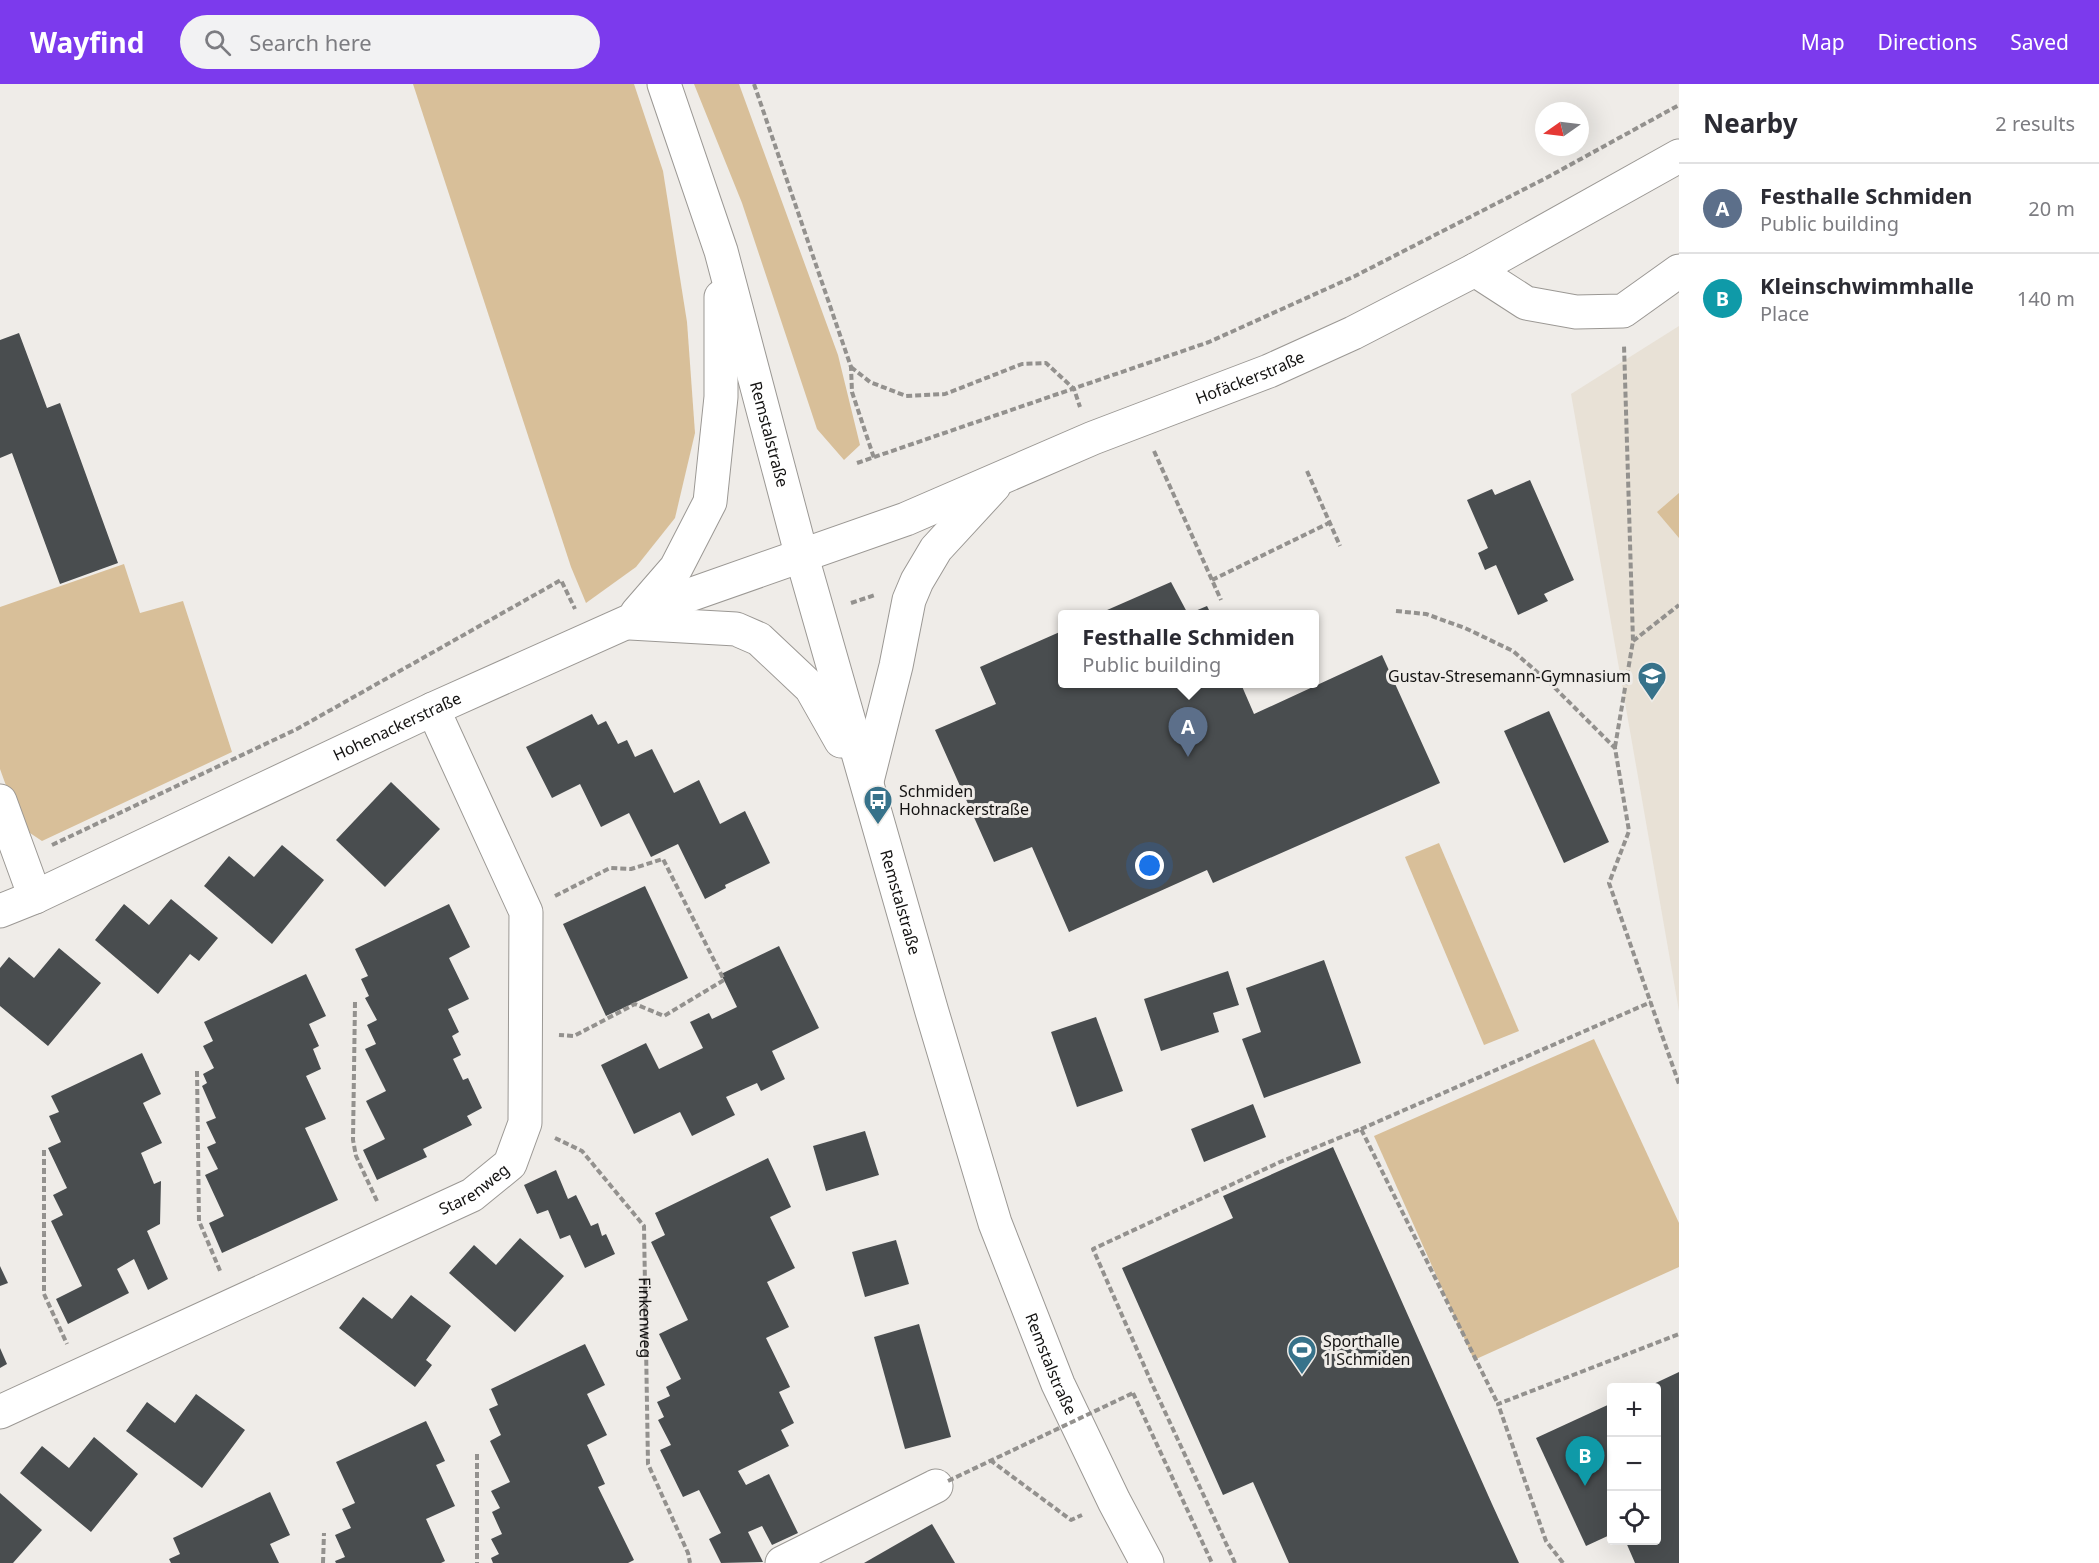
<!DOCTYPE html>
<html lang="en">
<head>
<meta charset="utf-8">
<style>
  :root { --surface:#fff; --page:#f2f2f3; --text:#2b2b33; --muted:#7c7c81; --line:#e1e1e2; --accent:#7c3aed }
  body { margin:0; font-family:"Noto Sans",sans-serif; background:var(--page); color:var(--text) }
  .controls { position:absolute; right:18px; bottom:18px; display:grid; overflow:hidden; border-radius:6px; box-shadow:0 6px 24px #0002 }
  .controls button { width:54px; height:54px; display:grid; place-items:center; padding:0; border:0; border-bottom:2px solid var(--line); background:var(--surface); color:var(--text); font:30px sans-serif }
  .compass { position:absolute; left:1535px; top:18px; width:54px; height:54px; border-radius:50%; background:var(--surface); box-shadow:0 6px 24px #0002; rotate:256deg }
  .you { position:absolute; left:1150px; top:782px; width:21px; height:21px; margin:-15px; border:4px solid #fff; border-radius:50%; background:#1a73e8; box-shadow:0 0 0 9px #1a73e833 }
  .badge { display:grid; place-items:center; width:39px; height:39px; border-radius:50%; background:var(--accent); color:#fff; font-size:20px; font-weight:700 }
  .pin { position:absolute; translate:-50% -50px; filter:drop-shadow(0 2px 3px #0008) }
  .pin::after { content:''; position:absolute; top:32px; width:21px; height:18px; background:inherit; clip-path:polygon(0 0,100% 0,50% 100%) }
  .popup { position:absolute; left:1058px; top:526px; width:261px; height:78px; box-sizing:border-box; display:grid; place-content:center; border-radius:6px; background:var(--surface); filter:drop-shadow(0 2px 4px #0005); font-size:20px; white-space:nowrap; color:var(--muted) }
  .popup b { font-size:22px; color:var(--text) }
  .popup::after { content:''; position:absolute; left:50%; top:100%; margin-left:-12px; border:12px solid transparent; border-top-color:var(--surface) }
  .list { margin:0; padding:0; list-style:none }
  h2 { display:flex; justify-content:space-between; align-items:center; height:78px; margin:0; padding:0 24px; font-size:26px }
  h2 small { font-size:20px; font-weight:400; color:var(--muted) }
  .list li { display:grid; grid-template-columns:39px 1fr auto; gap:18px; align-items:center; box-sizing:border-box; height:90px; padding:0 24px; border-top:2px solid var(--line) }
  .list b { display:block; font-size:22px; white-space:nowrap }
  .list p { margin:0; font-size:20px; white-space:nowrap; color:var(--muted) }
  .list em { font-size:20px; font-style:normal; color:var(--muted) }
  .icon { flex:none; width:33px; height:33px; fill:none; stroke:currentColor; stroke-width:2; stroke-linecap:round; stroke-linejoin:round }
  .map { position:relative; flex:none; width:1679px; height:1479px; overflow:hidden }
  header { display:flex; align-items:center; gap:36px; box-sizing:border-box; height:84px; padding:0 30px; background:var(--accent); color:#fff }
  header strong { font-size:28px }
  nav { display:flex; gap:33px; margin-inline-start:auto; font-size:21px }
  .search { width:420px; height:54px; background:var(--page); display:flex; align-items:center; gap:15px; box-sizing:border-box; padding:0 21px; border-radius:33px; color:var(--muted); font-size:22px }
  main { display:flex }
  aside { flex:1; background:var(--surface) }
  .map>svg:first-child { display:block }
  .built { fill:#e8e1d6 }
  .green { fill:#d8bf99 }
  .building { fill:#494d4f }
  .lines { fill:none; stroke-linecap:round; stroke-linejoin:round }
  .minor-casing { stroke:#9b9894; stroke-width:35 }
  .path { stroke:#93918e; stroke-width:4; stroke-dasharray:6 3; stroke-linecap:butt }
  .minor { stroke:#fff; stroke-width:33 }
  .path-bridge { stroke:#93918e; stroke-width:4; stroke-dasharray:6 3; stroke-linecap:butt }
  .labels { text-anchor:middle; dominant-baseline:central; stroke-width:6; stroke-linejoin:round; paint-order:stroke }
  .street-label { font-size:16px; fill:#141312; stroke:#efece8 }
  .poi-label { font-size:16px; fill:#141312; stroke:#efece8; text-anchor:start }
</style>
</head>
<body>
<header>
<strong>Wayfind</strong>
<div class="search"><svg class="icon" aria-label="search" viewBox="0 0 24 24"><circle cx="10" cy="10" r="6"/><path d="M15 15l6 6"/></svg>Search here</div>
<nav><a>Map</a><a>Directions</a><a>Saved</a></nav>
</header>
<main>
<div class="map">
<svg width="1679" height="1479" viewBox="0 0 1679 1479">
  <rect width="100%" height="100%" fill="#efece8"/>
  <polygon class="built" points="1679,242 1679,927 1571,310"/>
  <g class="green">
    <polygon points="413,0 634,0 663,87 687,238 695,349 675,434 636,483 586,519 571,483"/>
    <polygon points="694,0 739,0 838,271 860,361 844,376 817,345 742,119"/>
    <polygon points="1679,409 1679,454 1657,428"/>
    <polygon points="124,480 140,529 183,517 232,668 42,757 21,743 0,685 0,523"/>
    <polygon points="1439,759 1519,947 1484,961 1405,773"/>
    <polygon points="1594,955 1679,1139 1679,1183 1474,1276 1374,1052"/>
  </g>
  <g class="building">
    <polygon points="19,249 47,324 60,319 118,479 60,500 12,369 0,374 0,256"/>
    <polygon points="1530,396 1574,496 1544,510 1548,517 1518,531 1496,481 1485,486 1478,469 1488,464 1467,416 1492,405 1495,411"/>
    <polygon points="1171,498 1188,530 1207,522 1211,530 1098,530"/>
    <polygon points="1062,547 1062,600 1241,600 1254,630 1382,571 1440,699 1213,799 1207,786 1069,848 1032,763 994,778 935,646 996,620 980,583"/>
    <polygon points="1549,627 1609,758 1564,779 1504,647"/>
    <polygon points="592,630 598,641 606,637 618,660 627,656 635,673 652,665 674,709 699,696 720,740 745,727 770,779 725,801 726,804 705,815 678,760 651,773 629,729 601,743 580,700 552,714 526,663"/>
    <polygon points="391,698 440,745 385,803 336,756"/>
    <polygon points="282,761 324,796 272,860 204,802 229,772 254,793"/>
    <polygon points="645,802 688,894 606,932 563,840"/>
    <polygon points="171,815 218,854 199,877 190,870 158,910 95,856 124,820 149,841"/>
    <polygon points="449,820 470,863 449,874 469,915 448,925 459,948 452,952 461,971 453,975 463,996 468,994 482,1024 467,1032 472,1041 423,1065 427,1073 377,1096 363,1066 385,1055 366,1017 386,1007 365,965 376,960 367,941 377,936 365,914 369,912 361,895 368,892 355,865"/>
    <polygon points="779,862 819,944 772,967 785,995 761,1007 757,999 726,1013 735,1031 692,1052 680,1028 634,1050 601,981 646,959 659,985 703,964 690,938 709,929 712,935 737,923 721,890"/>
    <polygon points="59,864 101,899 48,962 0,922 0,884 9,873 34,894"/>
    <polygon points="1324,876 1361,979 1264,1014 1242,955 1261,948 1246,904"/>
    <polygon points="1228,887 1239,921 1213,929 1219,948 1161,967 1144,915"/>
    <polygon points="306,890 326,932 309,940 319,962 313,965 321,985 306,992 326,1035 305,1044 338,1116 222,1169 209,1139 224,1132 205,1091 218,1085 207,1063 216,1059 206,1038 216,1034 202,1002 207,999 203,990 214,984 203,962 213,957 204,938"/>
    <polygon points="1096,933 1123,1007 1077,1023 1051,948"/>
    <polygon points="142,969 161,1010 143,1019 162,1059 141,1069 154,1100 161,1097 160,1140 147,1147 168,1195 148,1206 134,1175 117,1185 129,1209 68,1240 56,1215 82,1202 51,1137 63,1131 53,1111 67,1104 48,1064 61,1058 49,1032 59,1028 51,1012"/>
    <polygon points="1253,1020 1266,1053 1204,1078 1191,1045"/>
    <polygon points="865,1047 879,1091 826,1107 813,1062"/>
    <polygon points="1333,1063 1492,1420 1519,1479 1289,1479 1253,1398 1223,1411 1122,1184 1233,1134 1223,1112"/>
    <polygon points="768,1074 791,1123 770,1133 795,1184 767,1198 789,1243 766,1254 790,1303 779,1308 794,1339 781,1346 789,1362 738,1387 746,1401 769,1390 798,1449 772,1461 762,1442 748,1448 763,1478 721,1479 709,1455 721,1449 699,1406 683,1413 660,1366 671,1361 658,1336 664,1333 657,1318 670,1312 666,1303 681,1295 659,1250 688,1236 651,1158 665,1151 655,1129"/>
    <polygon points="556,1086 568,1115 576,1111 591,1142 598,1139 602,1152 606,1150 615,1170 585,1184 570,1151 560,1155 548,1126 537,1130 524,1101"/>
    <polygon points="520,1154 564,1192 515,1248 449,1189 474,1161 496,1181"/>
    <polygon points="896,1156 909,1200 865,1213 852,1168"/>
    <polygon points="0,1182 8,1199 0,1202"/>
    <polygon points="411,1211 451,1242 426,1276 432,1281 415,1303 339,1244 363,1213 392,1235"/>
    <polygon points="919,1240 951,1353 905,1365 874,1253"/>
    <polygon points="585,1260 605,1301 587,1310 607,1351 587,1361 605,1400 598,1403 634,1476 628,1479 493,1479 491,1474 499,1470 491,1455 502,1450 492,1428 500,1424 491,1407 510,1398 490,1357 501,1351 489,1325 498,1321 491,1305"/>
    <polygon points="0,1264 7,1280 0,1284"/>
    <polygon points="1679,1288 1679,1479 1635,1479 1625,1456 1656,1456 1656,1304 1645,1304"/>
    <polygon points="196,1310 245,1346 202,1404 126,1347 147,1318 175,1339"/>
    <polygon points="1612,1319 1612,1450 1586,1462 1536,1354"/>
    <polygon points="426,1337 445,1377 436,1381 455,1422 426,1435 445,1477 441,1479 336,1479 335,1477 345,1473 335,1451 351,1444 342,1425 355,1419 336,1378"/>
    <polygon points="94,1353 138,1390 91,1448 20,1389 42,1362 69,1384"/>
    <polygon points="270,1408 290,1451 270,1460 279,1479 171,1479 169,1475 180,1470 173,1454"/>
    <polygon points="0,1409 42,1446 13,1479 0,1479"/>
    <polygon points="932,1440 955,1479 864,1479"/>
  </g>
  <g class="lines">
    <g class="minor-casing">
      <g id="minor">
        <path id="s2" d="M664,0l57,167 81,306 130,455 63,211 63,161 56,117 33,62"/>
        <polyline points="1475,186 1526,219 1576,228 1623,227 1679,187"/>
        <polyline points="637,529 676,484 710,418 721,313 721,213"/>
        <polyline points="630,539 736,545 759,555 811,604 841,657"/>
        <polyline points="867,697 896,582 909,516 917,497 936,465 994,402"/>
        <polyline points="0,717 35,813"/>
        <path id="s3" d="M0,827l35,-14 398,-188 248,-111 225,-79 187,-81 176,-67 84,-38 122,-63 204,-114"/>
        <path id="s4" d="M0,1328l472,-217 38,-31 15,-41 1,-211 -93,-203"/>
        <polyline points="782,1479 936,1402"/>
      </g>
    </g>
    <g class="path">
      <polyline points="754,0 851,283 852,308 874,374"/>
      <polyline points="851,283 870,298 906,312 945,310 1022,280 1046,279 1074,305 1080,323"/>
      <polyline points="1154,367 1221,516"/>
      <polyline points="857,379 1209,258 1355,192 1548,93 1679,21"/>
      <polyline points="1307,387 1340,462"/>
      <polyline points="1212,496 1329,439"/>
      <polyline points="851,519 875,511"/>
      <polyline points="1396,527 1426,530 1465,544 1513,567 1552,601 1615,664 1629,747 1609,799 1679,1000"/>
      <polyline points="1633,557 1679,521"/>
      <polyline points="1615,663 1633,557 1624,261"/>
      <polyline points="52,761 297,645 561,496 575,525"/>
      <polyline points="555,812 610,784 631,785 663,775 724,896 664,932 635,920 574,952 559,951"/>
      <polyline points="355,918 353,1056 356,1072 377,1117"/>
      <polyline points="197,987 199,1137 221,1189"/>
      <polyline points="1361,1045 1651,918"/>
      <path id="s1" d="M555,1054l27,13 62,75 4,238 40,89 2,10"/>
      <polyline points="44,1066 44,1210 67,1260"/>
      <polyline points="1133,1309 1212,1479"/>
      <polyline points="477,1370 477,1479"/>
      <polyline points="990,1376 1071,1436 1082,1431"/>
      <polyline points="323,1479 324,1449"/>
      <polyline points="1235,1479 1153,1302 1093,1165 1280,1078 1361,1045 1498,1320"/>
      <polyline points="1563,1479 1546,1457 1498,1320 1679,1250"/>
    </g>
    <use href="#minor" class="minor"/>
    <polyline class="path-bridge" points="948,1397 1133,1309"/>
  </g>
  <defs>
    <g id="school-pin" transform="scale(1.5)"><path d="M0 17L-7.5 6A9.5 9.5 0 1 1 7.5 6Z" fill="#37728a" stroke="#efece8"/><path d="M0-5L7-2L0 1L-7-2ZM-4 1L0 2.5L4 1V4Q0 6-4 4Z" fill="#fff"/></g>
    <g id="bus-pin" transform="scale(1.5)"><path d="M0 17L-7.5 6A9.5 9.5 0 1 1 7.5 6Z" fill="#37728a" stroke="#efece8"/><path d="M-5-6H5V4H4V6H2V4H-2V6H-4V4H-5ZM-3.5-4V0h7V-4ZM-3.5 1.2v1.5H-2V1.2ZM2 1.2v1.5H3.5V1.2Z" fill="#fff"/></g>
    <g id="stadium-pin" transform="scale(1.5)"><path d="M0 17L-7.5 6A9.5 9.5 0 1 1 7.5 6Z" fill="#37728a" stroke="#efece8"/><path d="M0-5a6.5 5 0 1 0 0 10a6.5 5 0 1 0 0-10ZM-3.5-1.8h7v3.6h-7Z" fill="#fff"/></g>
  </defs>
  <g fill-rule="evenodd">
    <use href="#school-pin" x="1652" y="592"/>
    <use href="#bus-pin" x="878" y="716"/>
    <use href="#stadium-pin" x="1302" y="1266"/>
  </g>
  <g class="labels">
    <g class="street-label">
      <text stroke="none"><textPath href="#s3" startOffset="1360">Hofäckerstraße</textPath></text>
      <text stroke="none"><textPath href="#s2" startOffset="366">Remstalstraße</textPath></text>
      <text stroke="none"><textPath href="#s3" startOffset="438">Hohenackerstraße</textPath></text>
      <text stroke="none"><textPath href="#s2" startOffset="852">Remstalstraße</textPath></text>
      <text stroke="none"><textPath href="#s4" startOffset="524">Starenweg</textPath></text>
      <text stroke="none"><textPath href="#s1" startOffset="219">Finkenweg</textPath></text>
      <text stroke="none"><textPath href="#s2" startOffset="1338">Remstalstraße</textPath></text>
    </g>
    <g class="poi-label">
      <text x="1631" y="592" text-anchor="end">Gustav-Stresemann-Gymnasium</text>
      <text x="899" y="707">Schmiden<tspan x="899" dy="18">Hohnackerstraße</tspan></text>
      <text x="1323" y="1257">Sporthalle<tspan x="1323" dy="18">1 Schmiden</tspan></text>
    </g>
  </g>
</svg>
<div class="controls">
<button>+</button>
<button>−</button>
<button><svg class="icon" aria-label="locate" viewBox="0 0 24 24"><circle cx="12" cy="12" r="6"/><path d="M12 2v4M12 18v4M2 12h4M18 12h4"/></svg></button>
</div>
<svg class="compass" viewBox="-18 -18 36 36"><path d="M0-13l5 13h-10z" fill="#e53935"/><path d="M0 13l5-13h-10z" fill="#7c7c81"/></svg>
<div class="you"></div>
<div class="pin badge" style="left:1188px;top:673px;background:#5c6f8a">A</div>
<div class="popup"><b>Festhalle Schmiden</b>Public building</div>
<div class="pin badge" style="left:1585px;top:1402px;background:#0f9aa8">B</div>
</div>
<aside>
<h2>Nearby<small>2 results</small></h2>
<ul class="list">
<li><span class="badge" style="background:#5c6f8a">A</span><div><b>Festhalle Schmiden</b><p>Public building</p></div><em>20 m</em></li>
<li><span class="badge" style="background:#0f9aa8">B</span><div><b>Kleinschwimmhalle</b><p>Place</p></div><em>140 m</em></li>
</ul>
</aside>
</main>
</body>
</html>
